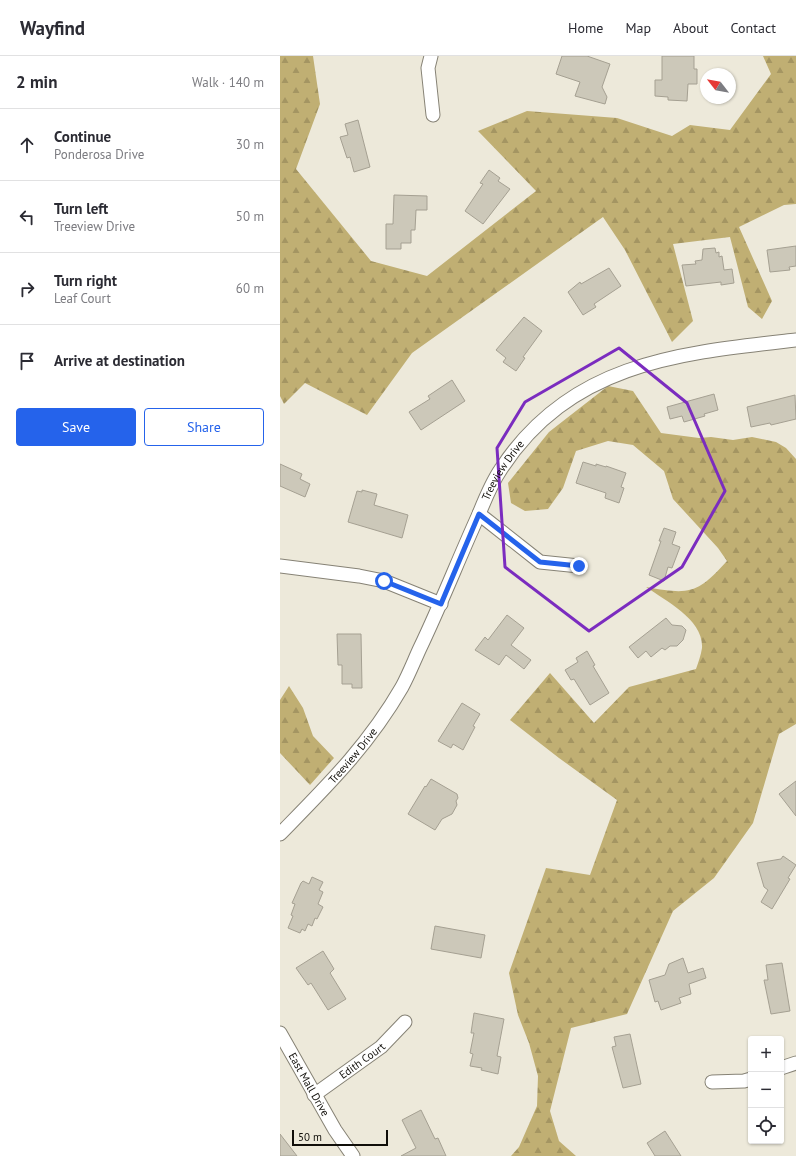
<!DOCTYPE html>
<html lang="en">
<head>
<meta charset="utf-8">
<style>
  :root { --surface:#fff; --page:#f2f2f3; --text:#2b2b33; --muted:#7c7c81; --line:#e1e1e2; --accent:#2563eb }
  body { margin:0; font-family:"PT Sans",sans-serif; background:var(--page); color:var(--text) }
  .controls { position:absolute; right:12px; bottom:12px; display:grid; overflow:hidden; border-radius:4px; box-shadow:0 1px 3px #0004 }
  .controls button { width:36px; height:36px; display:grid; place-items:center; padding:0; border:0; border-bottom:1px solid var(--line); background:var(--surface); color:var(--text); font:20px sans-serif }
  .compass { position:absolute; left:420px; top:12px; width:36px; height:36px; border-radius:50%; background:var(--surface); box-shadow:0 1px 3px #0004; rotate:301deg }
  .scale { position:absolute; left:12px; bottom:10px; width:96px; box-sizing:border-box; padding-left:4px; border:2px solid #100e09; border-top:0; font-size:11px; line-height:14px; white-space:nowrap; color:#100e09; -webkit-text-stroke:3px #ede9da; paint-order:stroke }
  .stop { position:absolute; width:12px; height:12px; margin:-9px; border:3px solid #2563eb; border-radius:50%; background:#fff }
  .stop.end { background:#2563eb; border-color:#fff; box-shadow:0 1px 4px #0008 }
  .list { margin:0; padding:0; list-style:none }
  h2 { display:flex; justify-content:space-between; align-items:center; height:52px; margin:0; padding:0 16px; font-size:17px }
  h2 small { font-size:13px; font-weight:400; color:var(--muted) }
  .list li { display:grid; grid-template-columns:26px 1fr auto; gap:12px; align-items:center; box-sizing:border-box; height:72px; padding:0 16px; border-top:1px solid var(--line) }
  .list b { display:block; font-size:15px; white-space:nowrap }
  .list p { margin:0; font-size:13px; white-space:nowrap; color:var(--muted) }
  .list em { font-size:13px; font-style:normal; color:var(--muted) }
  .actions { display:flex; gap:8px; padding:12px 16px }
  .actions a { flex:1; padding:9px 0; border:1px solid var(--accent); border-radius:4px; text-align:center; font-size:14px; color:var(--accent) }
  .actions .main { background:var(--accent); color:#fff }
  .icon { flex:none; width:22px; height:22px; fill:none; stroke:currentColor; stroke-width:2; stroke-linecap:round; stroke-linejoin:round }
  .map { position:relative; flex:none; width:516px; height:1100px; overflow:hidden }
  header { display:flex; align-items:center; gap:24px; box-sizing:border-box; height:56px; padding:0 20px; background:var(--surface); border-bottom:1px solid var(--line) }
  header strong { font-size:19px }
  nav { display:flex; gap:22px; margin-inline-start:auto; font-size:14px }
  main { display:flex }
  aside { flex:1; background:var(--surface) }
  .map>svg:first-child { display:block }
  .forest { fill:url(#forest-firs) }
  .building { fill:#ccc8b9; stroke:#a5a092 }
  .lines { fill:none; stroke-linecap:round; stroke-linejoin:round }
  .minor-casing { stroke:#868275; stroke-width:15 }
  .minor { stroke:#fff; stroke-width:13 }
  .route { stroke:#2563eb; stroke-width:5 }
  .marked { fill:none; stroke:#7b2cbf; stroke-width:3; stroke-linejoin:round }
  .labels { text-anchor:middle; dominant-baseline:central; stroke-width:4; stroke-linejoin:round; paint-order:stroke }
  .street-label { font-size:11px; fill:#100e09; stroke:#ede9da }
</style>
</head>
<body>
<header>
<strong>Wayfind</strong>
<nav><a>Home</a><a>Map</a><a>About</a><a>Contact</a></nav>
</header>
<main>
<aside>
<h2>2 min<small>Walk · 140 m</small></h2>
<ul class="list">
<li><svg class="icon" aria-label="ahead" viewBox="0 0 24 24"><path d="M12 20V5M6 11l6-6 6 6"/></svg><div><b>Continue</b><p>Ponderosa Drive</p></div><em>30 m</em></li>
<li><svg class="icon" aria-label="left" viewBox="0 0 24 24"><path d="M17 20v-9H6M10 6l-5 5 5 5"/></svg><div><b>Turn left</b><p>Treeview Drive</p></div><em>50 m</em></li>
<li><svg class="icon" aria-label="right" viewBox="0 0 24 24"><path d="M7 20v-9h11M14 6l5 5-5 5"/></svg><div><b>Turn right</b><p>Leaf Court</p></div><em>60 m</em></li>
<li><svg class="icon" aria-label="arrive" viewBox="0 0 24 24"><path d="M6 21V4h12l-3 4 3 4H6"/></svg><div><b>Arrive at destination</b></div></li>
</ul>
<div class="actions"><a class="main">Save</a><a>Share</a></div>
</aside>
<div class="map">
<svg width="516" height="1100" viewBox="0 0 516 1100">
  <defs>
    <pattern id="forest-firs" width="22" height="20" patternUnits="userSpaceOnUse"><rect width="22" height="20" fill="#c0af73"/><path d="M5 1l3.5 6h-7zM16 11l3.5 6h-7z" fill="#a49562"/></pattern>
  </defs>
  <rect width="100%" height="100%" fill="#ede9da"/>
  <g class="forest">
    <polygon points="0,0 33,0 40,48 16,113 91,205 147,220 256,135 198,75 247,55 337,62 392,80 410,69 450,74 491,18 483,0 516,0 516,148 504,149 459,171 492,245 482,263 468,251 450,181 393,188 413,265 392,286 345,194 323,161 132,297 87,359 25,327 4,348 0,340"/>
    <path d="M328,330l25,5 28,42 38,5 12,-1 22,3 19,-3 24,5 10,6 10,11v265l-17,10 -26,89 -39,55 -41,33 -46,103 -56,14 -21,83 9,30 17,15h-65l8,-9 18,-41 1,-30 -9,-33 -11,-28 -9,-42 37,-105 44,7 27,-75 -58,-42 -49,-38 40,-47 44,50 35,-36 67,-18c2,-6 5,-14 6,-21 2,-28 -36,-47 -56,-61 44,8 51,7 81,-26l-9,-13 -45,-49 -9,-28 -31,-26 -25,-4 -32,10 -13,37 -15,21 -23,2 -14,-8 -3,-20 41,-51z"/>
    <polygon points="9,630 23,652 33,680 54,702 30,729 0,697 0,644"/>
  </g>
  <g class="building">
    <polygon points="282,0 307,0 330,8 322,31 327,41 325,48 295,40 300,26 276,18"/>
    <polygon points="382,0 414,0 414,13 417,13 417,28 408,28 407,45 388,44 388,41 375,40 375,24 382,24"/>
    <polygon points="78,64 90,111 74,116 70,101 67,102 60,81 68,79 65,68"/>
    <polygon points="209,114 220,122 218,125 230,133 203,168 185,155 203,128 200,127"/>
    <polygon points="114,139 147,140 147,154 136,154 135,174 131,174 131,187 121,187 121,193 106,193 106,168 113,168"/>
    <polygon points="516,190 516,210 509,211 510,214 490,216 487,194"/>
    <polygon points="435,192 436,197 439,196 439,201 442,200 444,214 452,213 454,227 441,229 441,226 406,230 402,209 416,208 415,205 422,204 423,193"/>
    <polygon points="329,212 341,230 314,248 316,251 303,259 288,236 300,226 301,228"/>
    <polygon points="244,261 262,275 243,301 245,302 236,315 223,306 226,302 216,294"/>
    <polygon points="172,324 185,345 141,374 129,356 150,343 148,340"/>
    <polygon points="434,338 438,354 424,358 425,360 404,366 402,360 390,363 387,351"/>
    <polygon points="515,339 516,363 491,369 490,367 471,371 467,351"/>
    <polygon points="303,406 316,410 316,408 326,411 326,410 346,417 341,431 344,432 339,447 325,442 326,437 296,427"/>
    <polygon points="0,408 22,418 20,423 30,428 25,441 0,430"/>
    <polygon points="82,434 97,438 94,449 128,459 122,482 68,466 77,435 82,436"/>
    <polygon points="384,472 396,476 392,488 400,491 392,512 388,511 384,525 369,519 381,485 379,485"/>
    <polygon points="227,559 244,572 231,589 251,604 244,613 226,599 219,609 195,594 205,581 208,584"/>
    <polygon points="386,562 392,569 402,570 406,574 403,584 397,590 390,590 385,594 382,592 371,601 366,595 358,602 349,591"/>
    <polygon points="57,578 81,578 82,632 72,632 72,628 62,628 62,609 58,609"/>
    <polygon points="307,595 315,609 313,610 329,637 310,649 294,623 291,624 285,614 298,606 296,602"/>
    <polygon points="182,647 200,658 193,670 195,671 183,694 173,688 171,692 158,685"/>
    <polygon points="151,723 177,738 178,742 176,745 177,749 172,758 162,763 155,774 128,758 145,730 146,731"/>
    <polygon points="516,725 516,760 499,738"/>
    <polygon points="503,800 516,809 508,822 510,823 492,853 481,846 488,834 484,831 477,807 501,803"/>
    <polygon points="32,821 43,826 39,834 43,836 38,848 43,851 37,863 35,862 32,870 28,868 25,875 22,873 20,877 8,872 13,860 11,859 15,848 12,847 21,827 23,825 29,828"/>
    <polygon points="155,870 205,879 201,902 151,893"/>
    <polygon points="43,895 54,913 50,917 66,943 48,954 31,927 28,929 16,912"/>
    <polygon points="403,902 408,917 423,912 426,922 409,928 411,938 399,942 401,947 381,954 378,945 375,946 369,924 385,919 389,908"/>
    <polygon points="502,907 510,955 491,958 484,924 488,924 486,909"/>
    <polygon points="194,957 224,963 217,1000 221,1001 218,1018 201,1014 202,1012 190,1010 193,998 190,997 194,977 191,977"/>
    <polygon points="350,978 361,1028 343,1032 332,991 336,990 334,981"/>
    <polygon points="141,1054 155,1083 158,1082 166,1100 121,1100 136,1092 122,1064"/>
    <polygon points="385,1075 401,1100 375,1100 367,1087"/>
    <polygon points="0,1078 17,1100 0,1100"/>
  </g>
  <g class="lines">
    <g class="minor-casing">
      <g id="minor">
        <polyline points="151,0 148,12 153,59"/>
        <polyline points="199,458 260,506 299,510"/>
        <polyline points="0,510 79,520 104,525 161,548"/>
        <path id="s1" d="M0,778c47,-48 88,-88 122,-147 7,-13 12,-26 18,-39 21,-44 39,-90 59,-134 6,-15 13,-32 22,-45 70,-107 180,-116 295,-129"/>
        <path id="s2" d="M0,977l55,97 18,26"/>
        <polyline points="501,1012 516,1007"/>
        <polyline points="432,1026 464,1025 471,1023"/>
        <path id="s3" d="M34,1039l67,-48 24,-25"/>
      </g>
    </g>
    <use href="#minor" class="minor"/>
  </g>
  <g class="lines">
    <polyline class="route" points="104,525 161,548 199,458 260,506 299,510"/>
  </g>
  <path class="marked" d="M339,292l68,55 38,88 -43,76 -93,64 -84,-64 -8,-119 28,-46z"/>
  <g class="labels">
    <g class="street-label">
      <text stroke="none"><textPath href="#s1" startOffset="431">Treeview Drive</textPath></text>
      <text stroke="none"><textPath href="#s1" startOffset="107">Treeview Drive</textPath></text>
      <text stroke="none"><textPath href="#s3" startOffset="59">Edith Court</textPath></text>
      <text stroke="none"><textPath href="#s2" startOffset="59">East Mall Drive</textPath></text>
    </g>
  </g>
</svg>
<div class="controls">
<button>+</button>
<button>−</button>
<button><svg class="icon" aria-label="locate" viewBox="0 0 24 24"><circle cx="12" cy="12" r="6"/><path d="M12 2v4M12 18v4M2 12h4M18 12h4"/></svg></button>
</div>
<svg class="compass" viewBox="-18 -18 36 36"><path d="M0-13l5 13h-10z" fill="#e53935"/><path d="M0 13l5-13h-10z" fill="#7c7c81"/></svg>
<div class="scale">50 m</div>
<div class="stop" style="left:104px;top:525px"></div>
<div class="stop end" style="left:299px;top:510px"></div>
</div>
</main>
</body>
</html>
